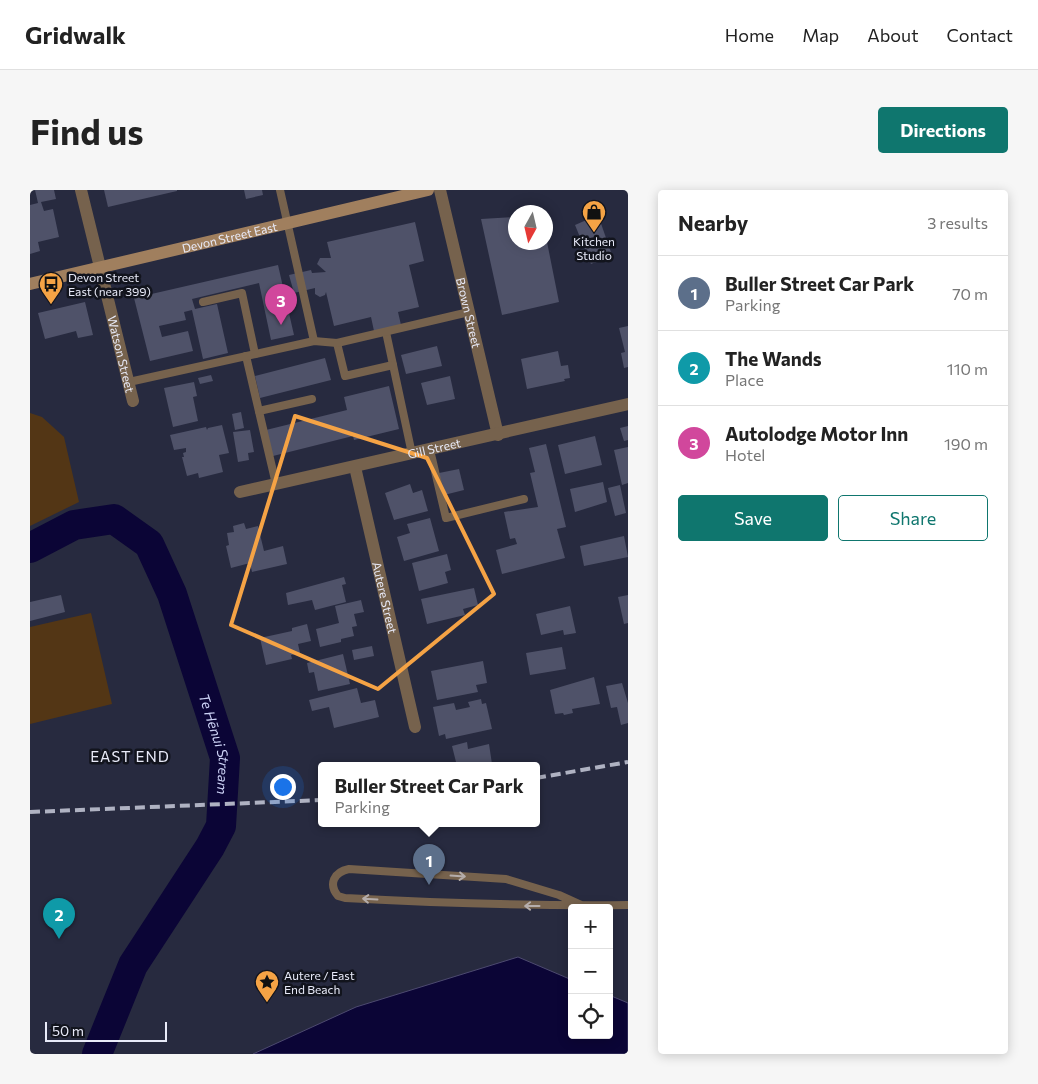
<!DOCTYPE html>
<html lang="en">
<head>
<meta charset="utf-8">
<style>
  :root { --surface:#fff; --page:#f6f6f6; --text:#222; --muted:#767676; --line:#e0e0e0; --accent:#0f766e }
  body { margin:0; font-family:Commissioner,sans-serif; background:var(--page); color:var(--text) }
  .controls { position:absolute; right:15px; bottom:15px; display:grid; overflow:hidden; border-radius:5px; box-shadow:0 2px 12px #0003 }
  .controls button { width:45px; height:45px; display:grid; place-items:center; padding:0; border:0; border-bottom:1px solid var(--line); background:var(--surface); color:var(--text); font:25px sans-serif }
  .compass { position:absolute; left:478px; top:15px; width:45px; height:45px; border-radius:50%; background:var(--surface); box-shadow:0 2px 12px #0003; rotate:188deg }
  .scale { position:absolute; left:15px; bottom:12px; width:122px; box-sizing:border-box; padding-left:5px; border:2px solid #e8eaf8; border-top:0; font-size:14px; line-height:18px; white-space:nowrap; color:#e8eaf8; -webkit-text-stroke:4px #12141d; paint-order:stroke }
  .you { position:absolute; left:252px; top:596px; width:18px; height:18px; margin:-12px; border:4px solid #fff; border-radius:50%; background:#1a73e8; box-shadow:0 0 0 8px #1a73e833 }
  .badge { display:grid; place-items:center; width:32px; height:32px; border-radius:50%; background:var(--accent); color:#fff; font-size:16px; font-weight:700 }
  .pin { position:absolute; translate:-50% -41px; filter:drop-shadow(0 1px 2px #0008) }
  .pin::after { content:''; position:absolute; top:26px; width:18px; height:15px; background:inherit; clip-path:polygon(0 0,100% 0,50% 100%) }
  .popup { position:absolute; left:288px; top:572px; width:222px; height:65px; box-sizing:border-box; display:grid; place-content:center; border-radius:5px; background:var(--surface); filter:drop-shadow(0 1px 4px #0005); font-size:16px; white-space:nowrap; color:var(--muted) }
  .popup b { font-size:19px; color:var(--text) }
  .popup::after { content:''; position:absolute; left:50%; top:100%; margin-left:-10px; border:10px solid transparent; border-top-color:var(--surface) }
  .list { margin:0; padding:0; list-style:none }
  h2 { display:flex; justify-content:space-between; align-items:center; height:65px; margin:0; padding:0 20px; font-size:21px }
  h2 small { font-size:16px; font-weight:400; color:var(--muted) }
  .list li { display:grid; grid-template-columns:32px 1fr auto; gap:15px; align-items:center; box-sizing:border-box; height:75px; padding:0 20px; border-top:1px solid var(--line) }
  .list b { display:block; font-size:19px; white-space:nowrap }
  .list p { margin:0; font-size:16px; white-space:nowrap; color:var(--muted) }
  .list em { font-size:16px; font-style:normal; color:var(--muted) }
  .actions { display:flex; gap:10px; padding:15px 20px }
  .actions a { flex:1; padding:11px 0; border:1px solid var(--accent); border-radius:5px; text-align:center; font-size:18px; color:var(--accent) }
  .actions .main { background:var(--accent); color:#fff }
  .icon { flex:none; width:28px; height:28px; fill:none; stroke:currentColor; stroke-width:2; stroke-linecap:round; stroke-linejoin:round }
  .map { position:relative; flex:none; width:598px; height:864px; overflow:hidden; border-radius:5px }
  header { display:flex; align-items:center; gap:30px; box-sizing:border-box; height:70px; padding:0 25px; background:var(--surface); border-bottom:1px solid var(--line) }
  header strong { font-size:24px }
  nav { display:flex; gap:28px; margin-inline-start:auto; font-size:18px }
  .intro { display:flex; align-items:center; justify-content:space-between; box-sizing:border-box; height:120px; padding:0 30px }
  h1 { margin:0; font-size:35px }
  .button { padding:12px 22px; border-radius:5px; background:var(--accent); color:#fff; font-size:18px; font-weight:700 }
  main { display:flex; gap:30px; padding:0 30px }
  aside { flex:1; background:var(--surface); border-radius:5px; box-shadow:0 2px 12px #0003 }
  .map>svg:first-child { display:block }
  .green { fill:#533615 }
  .water { fill:#0b0536; stroke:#4d4a70 }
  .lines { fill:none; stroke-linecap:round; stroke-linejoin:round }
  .river { stroke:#0b0536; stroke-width:30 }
  .building { fill:#4f5269 }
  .service { stroke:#76624d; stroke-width:8 }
  .minor { stroke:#76624d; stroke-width:12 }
  .secondary { stroke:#a07f5e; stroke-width:12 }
  .rail { stroke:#afb2c2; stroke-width:4; stroke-dasharray:10 5; stroke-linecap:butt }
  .oneway { stroke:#b5adab }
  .marked { fill:none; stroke:#f5a345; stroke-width:4; stroke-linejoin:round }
  .labels { text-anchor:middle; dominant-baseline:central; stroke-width:5; stroke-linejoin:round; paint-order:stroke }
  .street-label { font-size:12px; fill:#e8eaf8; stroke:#12141d }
  .poi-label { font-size:12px; fill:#e8eaf8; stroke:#12141d; text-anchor:start }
  .water-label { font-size:14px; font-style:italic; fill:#ccd2f5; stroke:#12141d }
  .quarter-label { font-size:15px; letter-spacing:1px; fill:#e8eaf8; stroke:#12141d }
</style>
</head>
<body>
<header>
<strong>Gridwalk</strong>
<nav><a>Home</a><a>Map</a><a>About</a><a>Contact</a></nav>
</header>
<div class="intro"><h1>Find us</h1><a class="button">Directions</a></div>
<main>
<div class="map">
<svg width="598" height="864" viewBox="0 0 598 864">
  <rect width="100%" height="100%" fill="#272a3f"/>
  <g class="green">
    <polygon points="0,223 12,227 34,247 49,312 0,336"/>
    <polygon points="61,423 82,514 0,534 0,437"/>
  </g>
  <polygon class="water" points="488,767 542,790 542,845 579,845 579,805 598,813 598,864 223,864 326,817"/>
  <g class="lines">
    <path class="river" id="s1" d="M0,358l44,-23 40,-6 35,25 23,50 53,164 -4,68 -11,21 -77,118 -36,89"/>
  </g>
  <g class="building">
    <polygon points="5,0 24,0 26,9 11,12 14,21 23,19 29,47 8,52 10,61 0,64 0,15 8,13"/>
    <polygon points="74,0 147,0 147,1 78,17"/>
    <polygon points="214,0 232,0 233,5 216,9"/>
    <polygon points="568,25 582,65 561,74 545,35"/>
    <polygon points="486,27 486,52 517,52 529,112 472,125 451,29"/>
    <polygon points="385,32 394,71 379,75 389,117 368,122 371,135 344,141 341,127 304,136 296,102 295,105 290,107 285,104 285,98 264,103 259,85 281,80 282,83 296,82 287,74 290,68 301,68 297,52"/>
    <polygon points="248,75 264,145 241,150 229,93 162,109 165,119 187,114 198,163 173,169 162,120 154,122 156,130 129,136 132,147 158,141 163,161 120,171 104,108"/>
    <polygon points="55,112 63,145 48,148 46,141 15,149 8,123"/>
    <polygon points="598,136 598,177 594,178 591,163 595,162 589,138"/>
    <polygon points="407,156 412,176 376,184 371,165"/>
    <polygon points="528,161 531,176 538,175 540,188 534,189 535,191 497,199 491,169"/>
    <polygon points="295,168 301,190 230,208 225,186"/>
    <polygon points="181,185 183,191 170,194 168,188"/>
    <polygon points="420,186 425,209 397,215 391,193"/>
    <polygon points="164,192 167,206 163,207 168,231 143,237 134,198"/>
    <polygon points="359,196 369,239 324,250 323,246 243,266 236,240 317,220 314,207"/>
    <polygon points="211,222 214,238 205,240 202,224"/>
    <polygon points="192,235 199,263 189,265 193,282 169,288 168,283 157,286 152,267 154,267 153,263 156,262 156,258 144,260 140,245 176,237 177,240 178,238"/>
    <polygon points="598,236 598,250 594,251 590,238"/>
    <polygon points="220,240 224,262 218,263 219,270 208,272 203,242"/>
    <polygon points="565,246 572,275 535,284 528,255"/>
    <polygon points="516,254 536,337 527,339 535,368 472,384 466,360 487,354 485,348 480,349 474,322 508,317 500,283 505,282 499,258"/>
    <polygon points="598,257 598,293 592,295 584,260"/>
    <polygon points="429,279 434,300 414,305 409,283"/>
    <polygon points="573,292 577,312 545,322 540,299"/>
    <polygon points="380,294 383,303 392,300 398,321 364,330 355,303"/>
    <polygon points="590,295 596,323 585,326 578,298"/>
    <polygon points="400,328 409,361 374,371 367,347 380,343 377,334"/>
    <polygon points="214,333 216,339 228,336 234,361 253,356 257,374 222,382 220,373 201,378 196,356 199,355 197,343 204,342 203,336"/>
    <polygon points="594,346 598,367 554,376 550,356"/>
    <polygon points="417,364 421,380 415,382 418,393 389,401 382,373"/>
    <polygon points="314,387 316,394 312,395 316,412 285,420 282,410 258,415 256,403"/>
    <polygon points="444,398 448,415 433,419 435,425 397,434 391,409"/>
    <polygon points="31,405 35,422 0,431 0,412"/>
    <polygon points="598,405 598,433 594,434 588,407"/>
    <polygon points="331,410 334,422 324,424 327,436 322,437 324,446 311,449 311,452 290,457 286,439 309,433 305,416"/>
    <polygon points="540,416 546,443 534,445 533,440 511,445 506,424"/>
    <polygon points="277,434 281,451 268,454 270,463 261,465 262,469 236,475 230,448 262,441 262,438"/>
    <polygon points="342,456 344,466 324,470 322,460"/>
    <polygon points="532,457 536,479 500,485 496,463"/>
    <polygon points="313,464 320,494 288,501 284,482 279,483 277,473"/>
    <polygon points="453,471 457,493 446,495 448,502 407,510 401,481"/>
    <polygon points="564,487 570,514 542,519 543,523 534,525 533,523 525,524 520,500"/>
    <polygon points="592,493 598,513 598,533 591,535 587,517 581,518 576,496"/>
    <polygon points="327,498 331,513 345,510 349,527 304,538 299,517 282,521 279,510"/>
    <polygon points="451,509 452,514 456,513 462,539 416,549 415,544 409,546 403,517 424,513 426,520 440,517 438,512"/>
    <polygon points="437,552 438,559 459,554 462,574 427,576 422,556"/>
  </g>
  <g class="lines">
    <g class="service">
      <polyline points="250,0 284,151"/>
      <polyline points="173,112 212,103 225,164"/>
      <polyline points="356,142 382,264"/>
      <polyline points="307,153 315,186 363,175"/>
      <polyline points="216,166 246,294"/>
      <polyline points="99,192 284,151 307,153 439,122"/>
      <polyline points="229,221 282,209"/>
      <polyline points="400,260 416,328 494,309"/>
      <path d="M551,715l-22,-10 -53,-16 -157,-10c-15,3 -21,15 -11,27l7,2c94,5 188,8 283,7"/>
    </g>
    <g class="minor">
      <path id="s2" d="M51,0l52,211"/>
      <path id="s3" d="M410,0l58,245"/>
      <path id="s4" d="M325,277l60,260"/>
      <path id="s5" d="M210,302l388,-88"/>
    </g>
    <path class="secondary" id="s6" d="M0,94l398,-94"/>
    <g class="rail">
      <polyline points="506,588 598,572"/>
      <polyline points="0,622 292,610"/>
    </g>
  </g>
  <defs><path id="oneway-shaft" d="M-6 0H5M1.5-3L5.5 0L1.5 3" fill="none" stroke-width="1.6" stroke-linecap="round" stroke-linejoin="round" transform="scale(1.25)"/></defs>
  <g class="oneway">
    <use href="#oneway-shaft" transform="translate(428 686) rotate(4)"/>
    <use href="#oneway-shaft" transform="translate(340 709) rotate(-177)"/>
    <use href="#oneway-shaft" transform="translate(502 716) rotate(180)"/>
  </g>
  <path class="marked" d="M265,226l132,42 67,136 -116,95 -147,-64z"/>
  <defs>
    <g id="shop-pin" transform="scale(1.25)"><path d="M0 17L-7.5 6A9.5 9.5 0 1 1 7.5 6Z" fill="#f5a345" stroke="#12141d"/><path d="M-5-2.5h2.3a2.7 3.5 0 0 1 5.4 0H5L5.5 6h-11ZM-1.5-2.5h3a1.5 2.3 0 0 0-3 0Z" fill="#111"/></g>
    <g id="bus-pin" transform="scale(1.25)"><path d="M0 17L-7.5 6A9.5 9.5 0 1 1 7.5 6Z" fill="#f5a345" stroke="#12141d"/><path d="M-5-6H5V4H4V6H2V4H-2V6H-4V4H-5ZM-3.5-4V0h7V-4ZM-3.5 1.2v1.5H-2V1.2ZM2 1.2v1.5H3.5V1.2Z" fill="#111"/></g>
    <g id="sight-pin" transform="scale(1.25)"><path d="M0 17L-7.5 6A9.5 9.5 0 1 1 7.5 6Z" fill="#f5a345" stroke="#12141d"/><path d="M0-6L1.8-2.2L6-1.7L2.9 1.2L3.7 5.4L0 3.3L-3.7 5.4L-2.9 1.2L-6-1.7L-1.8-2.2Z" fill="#111"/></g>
  </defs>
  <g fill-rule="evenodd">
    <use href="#shop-pin" x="564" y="22"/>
    <use href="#bus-pin" x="21" y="94"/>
    <use href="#sight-pin" x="237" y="792"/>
  </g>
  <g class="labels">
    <g class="street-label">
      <text stroke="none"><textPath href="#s6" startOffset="205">Devon Street East</textPath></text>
      <text stroke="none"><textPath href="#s3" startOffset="126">Brown Street</textPath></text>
      <text stroke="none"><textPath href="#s2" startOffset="169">Watson Street</textPath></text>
      <text stroke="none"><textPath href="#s5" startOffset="199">Gill Street</textPath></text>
      <text stroke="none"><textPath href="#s4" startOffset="134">Autere Street</textPath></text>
    </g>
    <g class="poi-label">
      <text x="564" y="51" text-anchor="middle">Kitchen<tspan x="564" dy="14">Studio</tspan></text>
      <text x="38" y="87">Devon Street<tspan x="38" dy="14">East (near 399)</tspan></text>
      <text x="254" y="785">Autere / East<tspan x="254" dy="14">End Beach</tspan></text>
    </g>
    <g class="water-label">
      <text stroke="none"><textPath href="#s1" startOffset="345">Te Hēnui Stream</textPath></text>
    </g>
    <g class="quarter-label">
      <text x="100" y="566">EAST END</text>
    </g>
  </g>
</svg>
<div class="controls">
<button>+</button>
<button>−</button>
<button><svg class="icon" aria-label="locate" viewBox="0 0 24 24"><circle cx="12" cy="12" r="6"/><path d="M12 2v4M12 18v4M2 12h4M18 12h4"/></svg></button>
</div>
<svg class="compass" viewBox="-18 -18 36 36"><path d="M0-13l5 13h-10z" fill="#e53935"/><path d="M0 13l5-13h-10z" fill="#767676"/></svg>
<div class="scale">50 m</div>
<div class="you"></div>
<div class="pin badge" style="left:399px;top:695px;background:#5c6f8a">1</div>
<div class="popup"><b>Buller Street Car Park</b>Parking</div>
<div class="pin badge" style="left:29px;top:749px;background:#0f9aa8">2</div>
<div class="pin badge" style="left:251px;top:135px;background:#d1479c">3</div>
</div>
<aside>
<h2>Nearby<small>3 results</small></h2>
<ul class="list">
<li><span class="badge" style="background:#5c6f8a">1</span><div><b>Buller Street Car Park</b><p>Parking</p></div><em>70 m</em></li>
<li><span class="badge" style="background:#0f9aa8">2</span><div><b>The Wands</b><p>Place</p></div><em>110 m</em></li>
<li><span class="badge" style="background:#d1479c">3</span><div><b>Autolodge Motor Inn</b><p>Hotel</p></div><em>190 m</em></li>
</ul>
<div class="actions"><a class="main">Save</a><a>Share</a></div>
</aside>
</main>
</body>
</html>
